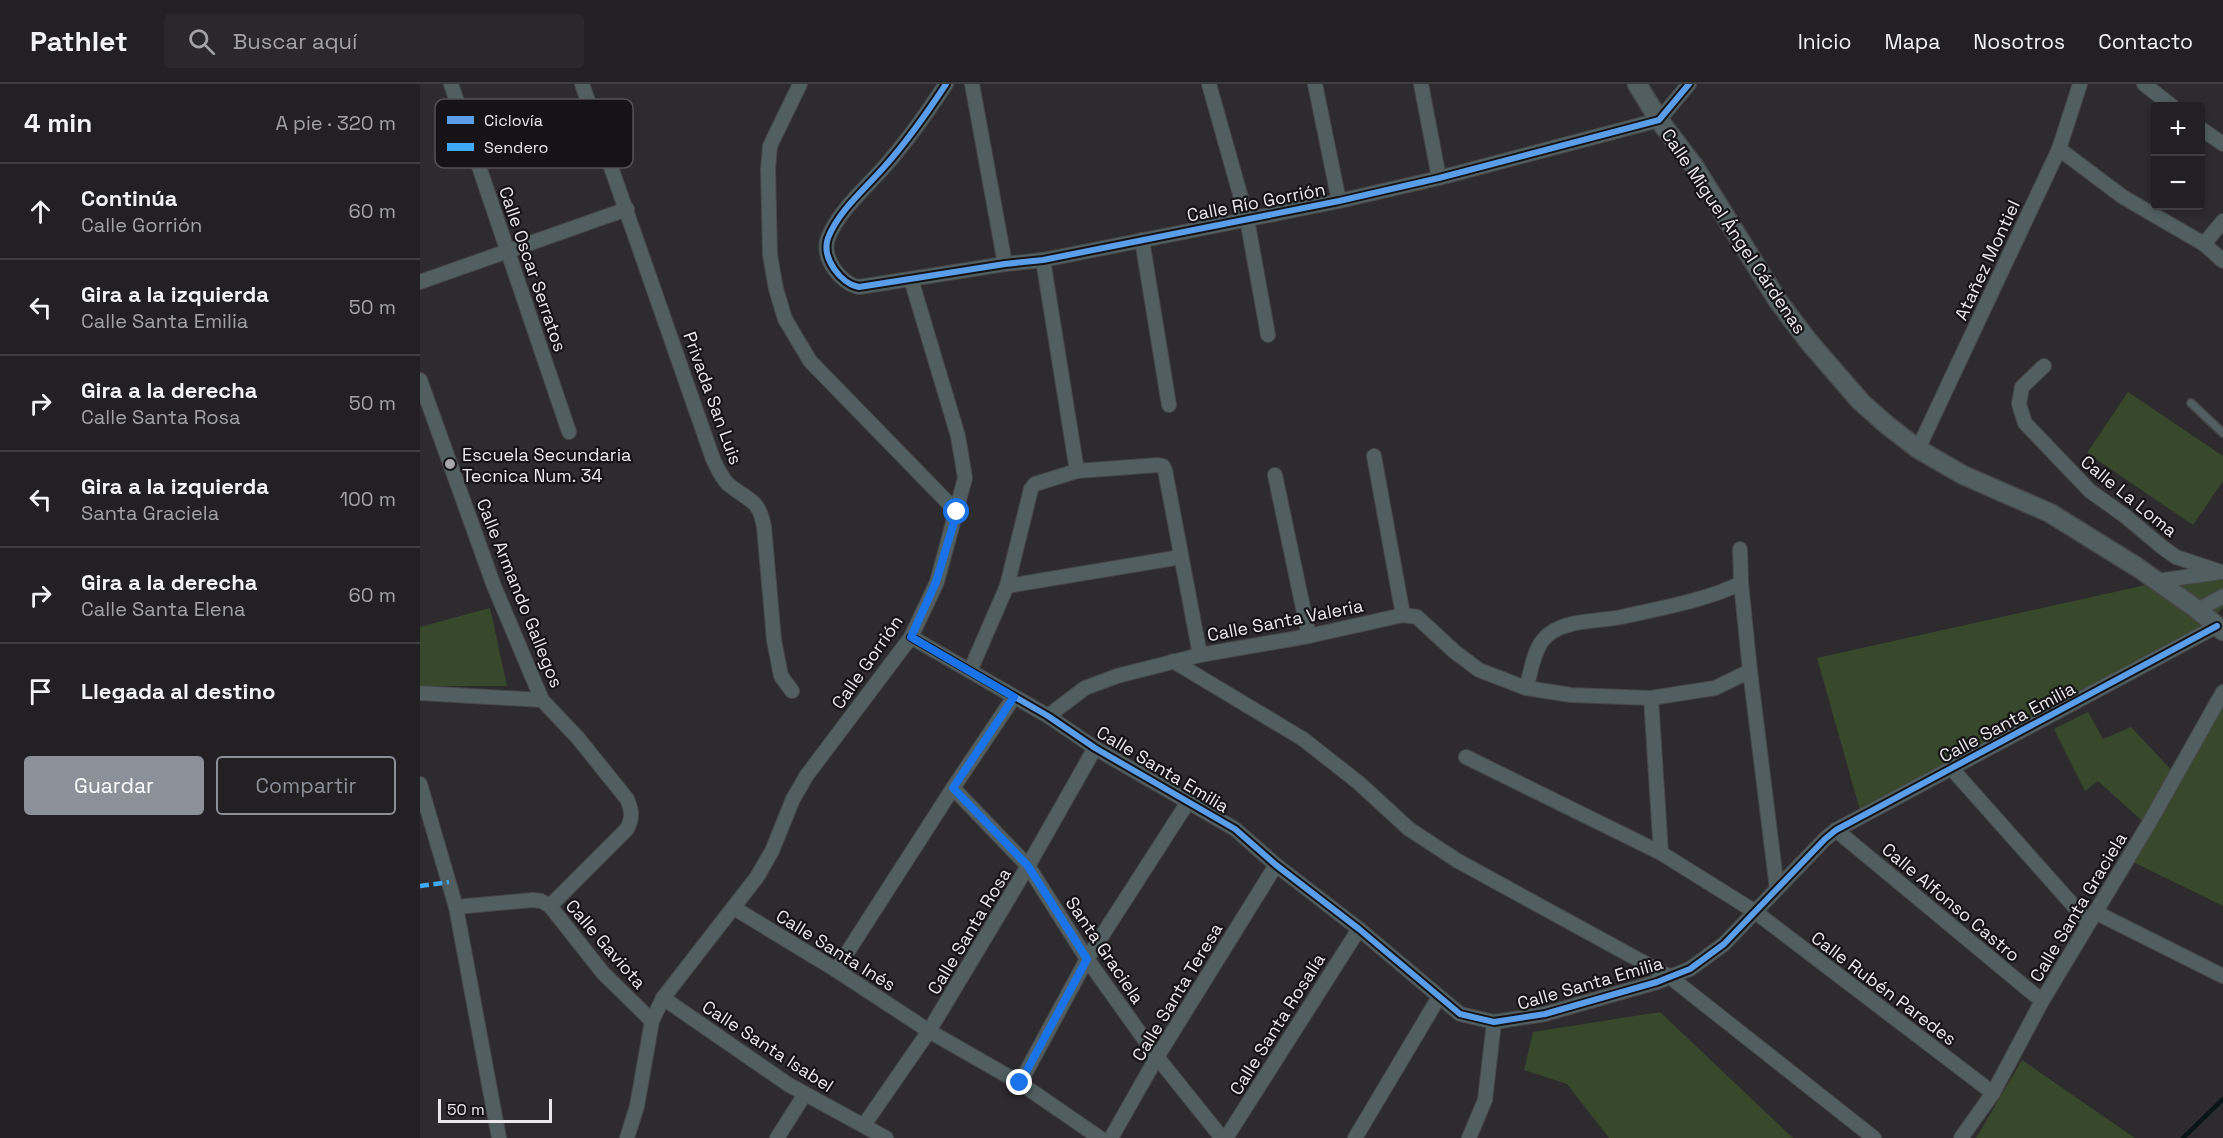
<!DOCTYPE html>
<html lang="es">
<head>
<meta charset="utf-8">
<style>
  :root { --surface:#222022; --page:#2a282a; --text:#f1f3f6; --muted:#a2a3a5; --line:#3f3e40; --accent:#8c9099 }
  body { margin:0; font-family:"Space Grotesk",sans-serif; background:var(--page); color:var(--text) }
  .controls { position:absolute; right:18px; top:18px; display:grid; overflow:hidden; border-radius:6px; box-shadow:0 3px 9px #0003 }
  .controls button { width:54px; height:54px; display:grid; place-items:center; padding:0; border:0; border-bottom:2px solid var(--line); background:var(--surface); color:var(--text); font:30px sans-serif }
  .scale { position:absolute; left:18px; bottom:15px; width:114px; box-sizing:border-box; padding-left:6px; border:3px solid #eae8eb; border-top:0; font-size:16px; line-height:21px; white-space:nowrap; color:#eae8eb; -webkit-text-stroke:4px #151315; paint-order:stroke }
  .stop { position:absolute; width:18px; height:18px; margin:-14px; border:4px solid #1a73e8; border-radius:50%; background:#fff }
  .stop.end { background:#1a73e8; border-color:#fff; box-shadow:0 2px 6px #0008 }
  .list { margin:0; padding:0; list-style:none }
  h2 { display:flex; justify-content:space-between; align-items:center; height:78px; margin:0; padding:0 24px; font-size:26px }
  h2 small { font-size:20px; font-weight:400; color:var(--muted) }
  .list li { display:grid; grid-template-columns:39px 1fr auto; gap:18px; align-items:center; box-sizing:border-box; height:96px; padding:0 24px; border-top:2px solid var(--line) }
  .list b { display:block; font-size:22px; white-space:nowrap }
  .list p { margin:0; font-size:20px; white-space:nowrap; color:var(--muted) }
  .list em { font-size:20px; font-style:normal; color:var(--muted) }
  .actions { display:flex; gap:12px; padding:18px 24px }
  .actions a { flex:1; padding:14px 0; border:2px solid var(--accent); border-radius:6px; text-align:center; font-size:21px; color:var(--accent) }
  .actions .main { background:var(--accent); color:#fff }
  .icon { flex:none; width:33px; height:33px; fill:none; stroke:currentColor; stroke-width:2; stroke-linecap:round; stroke-linejoin:round }
  .map { position:relative; flex:none; width:1803px; height:1054px; overflow:hidden }
  header { display:flex; align-items:center; gap:36px; box-sizing:border-box; height:84px; padding:0 30px; background:var(--surface); border-bottom:2px solid var(--line) }
  header strong { font-size:28px }
  nav { display:flex; gap:33px; margin-inline-start:auto; font-size:21px }
  .search { width:420px; height:54px; background:var(--page); display:flex; align-items:center; gap:15px; box-sizing:border-box; padding:0 21px; border-radius:6px; color:var(--muted); font-size:22px }
  main { display:flex }
  aside { flex:1; background:var(--surface) }
  .map>svg:first-child { display:block }
  .green { fill:#37482b }
  .lines { fill:none; stroke-linecap:round; stroke-linejoin:round }
  .stream { stroke:#071517; stroke-width:4.5 }
  .service-casing { stroke:#474648; stroke-width:10 }
  .minor-casing { stroke:#474648; stroke-width:16 }
  .tertiary-casing { stroke:#474648; stroke-width:21 }
  .service { stroke:#515f61; stroke-width:7 }
  .minor { stroke:#515f61; stroke-width:14 }
  .tertiary { stroke:#515f61; stroke-width:18 }
  .quiet { stroke:#3fa9f5; stroke-width:4.5; stroke-dasharray:9 4.5; stroke-linecap:butt }
  .cycleway-casing { stroke:#151315; stroke-width:10 }
  .cycleway { stroke:#5a9eea; stroke-width:6 }
  .route { stroke:#1a73e8; stroke-width:8 }
  .poi-dot { fill:#a8a6a9; stroke:#151315; stroke-width:2 }
  .labels { text-anchor:middle; dominant-baseline:central; stroke-width:4.5; stroke-linejoin:round; paint-order:stroke }
  .street-label { font-size:18px; fill:#eae8eb; stroke:#151315 }
  .poi-label { font-size:18px; fill:#eae8eb; stroke:#151315; text-anchor:start }
  .key { fill:#151315; stroke:#555355; stroke-width:1.5 }
  .key-label { font-size:16px; fill:#eae8eb }
</style>
</head>
<body>
<header>
<strong>Pathlet</strong>
<div class="search"><svg class="icon" aria-label="search" viewBox="0 0 24 24"><circle cx="10" cy="10" r="6"/><path d="M15 15l6 6"/></svg>Buscar aquí</div>
<nav><a>Inicio</a><a>Mapa</a><a>Nosotros</a><a>Contacto</a></nav>
</header>
<main>
<aside>
<h2>4 min<small>A pie · 320 m</small></h2>
<ul class="list">
<li><svg class="icon" aria-label="ahead" viewBox="0 0 24 24"><path d="M12 20V5M6 11l6-6 6 6"/></svg><div><b>Continúa</b><p>Calle Gorrión</p></div><em>60 m</em></li>
<li><svg class="icon" aria-label="left" viewBox="0 0 24 24"><path d="M17 20v-9H6M10 6l-5 5 5 5"/></svg><div><b>Gira a la izquierda</b><p>Calle Santa Emilia</p></div><em>50 m</em></li>
<li><svg class="icon" aria-label="right" viewBox="0 0 24 24"><path d="M7 20v-9h11M14 6l5 5-5 5"/></svg><div><b>Gira a la derecha</b><p>Calle Santa Rosa</p></div><em>50 m</em></li>
<li><svg class="icon" aria-label="left" viewBox="0 0 24 24"><path d="M17 20v-9H6M10 6l-5 5 5 5"/></svg><div><b>Gira a la izquierda</b><p>Santa Graciela</p></div><em>100 m</em></li>
<li><svg class="icon" aria-label="right" viewBox="0 0 24 24"><path d="M7 20v-9h11M14 6l5 5-5 5"/></svg><div><b>Gira a la derecha</b><p>Calle Santa Elena</p></div><em>60 m</em></li>
<li><svg class="icon" aria-label="arrive" viewBox="0 0 24 24"><path d="M6 21V4h12l-3 4 3 4H6"/></svg><div><b>Llegada al destino</b></div></li>
</ul>
<div class="actions"><a class="main">Guardar</a><a>Compartir</a></div>
</aside>
<div class="map">
<svg width="1803" height="1054" viewBox="0 0 1803 1054">
  <rect width="100%" height="100%" fill="#2d2b2e"/>
  <g class="green">
    <polygon points="1708,308 1803,372 1803,397 1773,441 1667,369"/>
    <polygon points="1803,493 1803,523 1786,542 1440,726 1397,574 1726,501"/>
    <polygon points="70,524 87,602 0,602 0,543"/>
    <polygon points="1803,609 1803,822 1711,777 1729,743 1678,697 1665,707 1634,645 1668,628 1683,655 1711,643 1757,692"/>
    <polygon points="1240,928 1373,1054 1189,1054 1147,1000 1104,986 1113,948"/>
    <polygon points="1602,976 1715,1054 1556,1054"/>
  </g>
  <g class="lines">
    <polyline class="stream" points="1763,1054 1803,1015"/>
    <g class="service-casing">
      <polyline id="service" points="1771,319 1803,349"/>
    </g>
    <g class="minor-casing">
      <g id="minor">
        <polyline points="31,0 149,348"/>
        <path d="M162,0l131,375c4,8 8,18 15,25 20,17 31,14 36,43l10,113 7,36 11,15"/>
        <polyline points="380,0 350,62 348,85 350,171 356,205 365,235 390,277 537,428"/>
        <path d="M526,0c-19,29 -38,56 -61,82 -19,22 -46,44 -57,72 -7,20 13,46 31,49l146,-23 38,-4 296,-59 100,-23 220,-58 30,-36"/>
        <polyline points="552,0 585,180"/>
        <polyline points="789,0 827,135 848,251"/>
        <polyline points="895,0 919,117"/>
        <polyline points="1001,0 1019,94"/>
        <polyline points="1724,0 1752,22"/>
        <polyline points="1780,44 1803,60"/>
        <polyline points="1639,65 1703,113 1784,160 1803,177"/>
        <polyline points="722,156 749,321"/>
        <polyline points="1784,160 1803,137"/>
        <polyline points="623,176 657,387"/>
        <polyline points="0,198 207,125"/>
        <polyline points="1624,282 1602,303 1599,320 1605,339 1670,407 1705,432 1742,463 1756,473 1801,488"/>
        <path d="M0,296l74,206 48,114 36,38 49,61c5,12 6,18 0,30l-77,77"/>
        <polyline points="1498,365 1639,65 1660,0"/>
        <polyline points="954,372 983,531"/>
        <polyline points="855,391 889,552"/>
        <polyline points="1736,497 1795,489"/>
        <polyline points="1321,499 1330,587"/>
        <polyline points="587,502 761,473"/>
        <polyline points="1778,526 1803,512"/>
        <polyline points="491,553 628,632 675,664 815,745 856,781 939,845 1040,930 1074,938 1125,930 1237,898 1270,885 1304,860 1405,755 1416,746 1797,542"/>
        <polyline points="753,577 883,655 939,699 989,745 1038,777 1250,893 1454,1054"/>
        <polyline points="550,587 587,502 611,405 615,400 657,387 738,381 743,382 745,386 780,571"/>
        <path d="M1106,604c5,-15 7,-36 17,-48 16,-21 54,-18 78,-23 36,-8 87,-17 120,-34l-1,-34"/>
        <polyline points="0,609 122,616"/>
        <polyline points="1231,614 1241,769"/>
        <polyline points="628,632 665,604 697,592 780,571 889,552 983,531 997,533 1035,568 1059,586 1106,604 1151,611 1231,614 1295,604 1330,587 1357,805"/>
        <polyline points="1046,673 1241,769 1334,827 1573,1009"/>
        <polyline points="1532,685 1668,838"/>
        <polyline points="0,700 36,823 79,1054"/>
        <polyline points="533,704 608,782 667,875 737,973 802,1054"/>
        <polyline points="1416,746 1622,917"/>
        <polyline points="36,823 113,816 121,817 130,822 183,889 232,937"/>
        <polyline points="314,824 416,886 509,947 600,999 680,1054"/>
        <polyline points="1675,828 1803,892"/>
        <polyline points="416,886 533,704 594,613"/>
        <polyline points="243,914 369,1001 466,1054"/>
        <polyline points="600,999 667,875 768,718"/>
        <polyline points="444,1041 509,947 608,782 675,664"/>
        <polyline points="207,1054 217,1022 232,937 243,914 337,793 352,767 373,715 387,691 491,553 517,498 545,394 538,352 491,195"/>
        <polyline points="357,1054 385,1010"/>
        <polyline points="691,1054 737,973 856,781"/>
        <polyline points="806,1054 939,845"/>
        <polyline points="935,1054 1019,913"/>
        <polyline points="1049,1054 1065,1016 1074,938"/>
        <polyline points="1541,1054 1573,1009 1622,917 1728,741 1803,608"/>
      </g>
    </g>
    <g class="tertiary-casing">
      <polyline id="tertiary" points="1217,0 1239,36 1274,82 1358,217 1389,258 1441,318 1467,341 1498,365 1543,391 1630,429 1717,483 1778,526 1803,547"/>
    </g>
    <use href="#service" class="service"/>
    <use href="#minor" class="minor"/>
    <use href="#tertiary" class="tertiary"/>
    <polyline class="quiet" points="0,802 29,798"/>
    <g class="cycleway-casing">
      <g id="cycleway">
        <path d="M526,0c-19,29 -38,56 -61,82 -19,22 -46,44 -57,72 -7,20 13,46 31,49l146,-23 38,-4 296,-59 100,-23 220,-58 30,-36"/>
        <polyline points="491,553 628,632 675,664 815,745 856,781 939,845 1040,930 1074,938 1125,930 1237,898 1270,885 1304,860 1405,755 1416,746 1797,542"/>
      </g>
    </g>
    <use href="#cycleway" class="cycleway"/>
  </g>
  <g class="lines">
    <polyline class="route" points="537,428 516,498 491,553 594,613 533,704 608,782 667,875 600,999"/>
  </g>
  <circle class="poi-dot" cx="30" cy="380" r="6"/>
  <g class="labels">
    <g class="street-label">
      <text transform="translate(836 118) rotate(-11)">Calle Río Gorrión</text>
      <text transform="translate(1314 147) rotate(56)">Calle Miguel Ángel Cárdenas</text>
      <text transform="translate(1567 176) rotate(-65)">Atañez Montiel</text>
      <text transform="translate(113 185) rotate(71)">Calle Oscar Serratos</text>
      <text transform="translate(293 314) rotate(70)">Privada San Luis</text>
      <text transform="translate(1709 412) rotate(39)">Calle La Loma</text>
      <text transform="translate(100 509) rotate(68)">Calle Armando Gallegos</text>
      <text transform="translate(865 536) rotate(-11)">Calle Santa Valeria</text>
      <text transform="translate(447 578) rotate(-55)">Calle Gorrión</text>
      <text transform="translate(1587 638) rotate(-28)">Calle Santa Emilia</text>
      <text transform="translate(743 685) rotate(31)">Calle Santa Emilia</text>
      <text transform="translate(1531 818) rotate(40)">Calle Alfonso Castro</text>
      <text transform="translate(1658 823) rotate(-59)">Calle Santa Graciela</text>
      <text transform="translate(549 847) rotate(-59)">Calle Santa Rosa</text>
      <text transform="translate(186 860) rotate(49)">Calle Gaviota</text>
      <text transform="translate(416 866) rotate(32)">Calle Santa Inés</text>
      <text transform="translate(685 866) rotate(56)">Santa Graciela</text>
      <text transform="translate(1170 899) rotate(-16)">Calle Santa Emilia</text>
      <text transform="translate(1464 904) rotate(37)">Calle Rubén Paredes</text>
      <text transform="translate(757 908) rotate(-59)">Calle Santa Teresa</text>
      <text transform="translate(857 940) rotate(-58)">Calle Santa Rosalía</text>
      <text transform="translate(348 962) rotate(33)">Calle Santa Isabel</text>
    </g>
    <g class="poi-label">
      <text x="42" y="370">Escuela Secundaria<tspan x="42" dy="21">Tecnica Num. 34</tspan></text>
    </g>
  </g>
  <rect x="15" y="15" width="198" height="69" rx="9" class="key"/>
  <rect x="27" y="32" width="27" height="8" fill="#5a9eea"/>
  <rect x="27" y="59" width="27" height="8" fill="#3fa9f5"/>
  <g class="key-label">
    <text x="64" y="42">Ciclovía</text>
    <text x="64" y="69">Sendero</text>
  </g>
</svg>
<div class="controls">
<button>+</button>
<button>−</button>
</div>
<div class="scale">50 m</div>
<div class="stop" style="left:537px;top:428px"></div>
<div class="stop end" style="left:600px;top:999px"></div>
</div>
</main>
</body>
</html>
